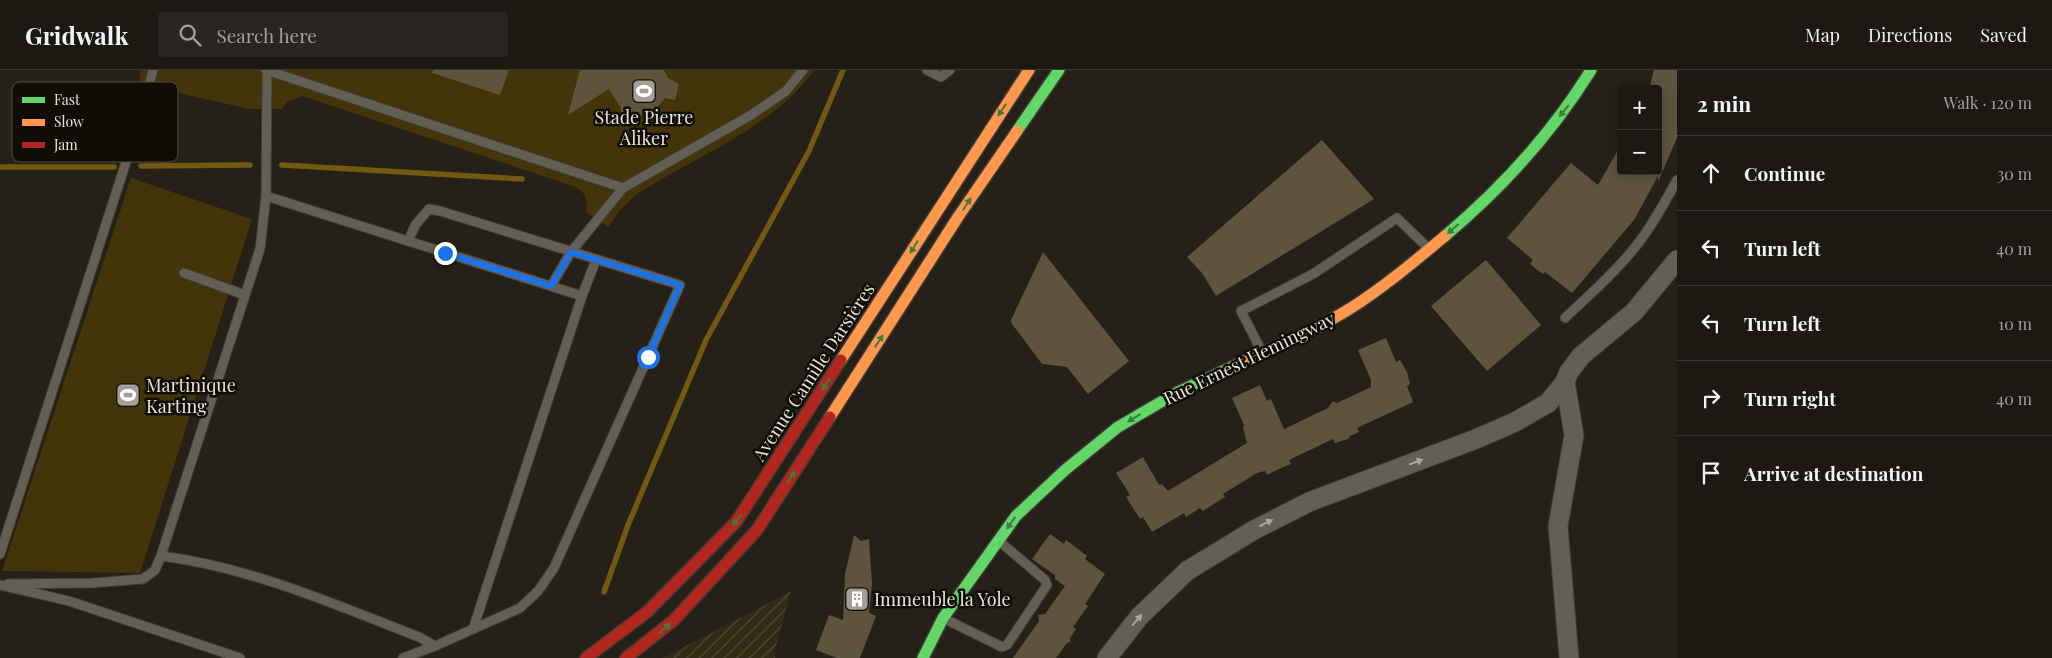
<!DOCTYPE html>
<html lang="en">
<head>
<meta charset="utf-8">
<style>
  :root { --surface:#1c1913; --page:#292621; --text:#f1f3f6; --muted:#a0a0a0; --line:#3a3833 }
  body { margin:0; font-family:"Playfair Display",serif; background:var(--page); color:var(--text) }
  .controls { position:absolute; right:15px; top:15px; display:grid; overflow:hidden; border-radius:5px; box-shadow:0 2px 12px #0003 }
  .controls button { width:45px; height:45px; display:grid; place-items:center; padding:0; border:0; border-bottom:1px solid var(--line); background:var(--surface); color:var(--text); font:25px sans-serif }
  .stop { position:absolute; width:15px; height:15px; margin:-11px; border:4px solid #1a73e8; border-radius:50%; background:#fff }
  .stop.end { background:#1a73e8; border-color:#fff; box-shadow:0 1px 5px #0008 }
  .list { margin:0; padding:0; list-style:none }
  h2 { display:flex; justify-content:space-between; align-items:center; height:65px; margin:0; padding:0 20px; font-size:21px }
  h2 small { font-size:16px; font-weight:400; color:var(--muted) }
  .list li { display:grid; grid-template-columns:32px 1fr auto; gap:15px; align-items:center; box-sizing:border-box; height:75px; padding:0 20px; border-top:1px solid var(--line) }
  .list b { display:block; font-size:19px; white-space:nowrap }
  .list em { font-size:16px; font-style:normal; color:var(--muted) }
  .icon { flex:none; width:28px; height:28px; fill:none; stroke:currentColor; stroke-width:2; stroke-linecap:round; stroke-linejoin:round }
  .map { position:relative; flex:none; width:1677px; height:588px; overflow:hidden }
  header { display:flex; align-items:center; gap:30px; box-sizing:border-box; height:70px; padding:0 25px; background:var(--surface); border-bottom:1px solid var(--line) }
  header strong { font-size:24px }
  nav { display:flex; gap:28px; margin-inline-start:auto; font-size:18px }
  .search { width:350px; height:45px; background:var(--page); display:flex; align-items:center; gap:12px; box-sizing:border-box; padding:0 18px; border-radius:5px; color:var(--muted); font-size:19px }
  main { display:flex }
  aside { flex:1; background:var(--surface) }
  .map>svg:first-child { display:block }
  .industrial { fill:url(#industrial-furrows) }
  .garden { fill:#443409 }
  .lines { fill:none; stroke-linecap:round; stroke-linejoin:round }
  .stream { stroke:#73590f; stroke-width:5.5 }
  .building { fill:#5e543e }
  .lane-casing { stroke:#3f3b35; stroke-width:11 }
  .street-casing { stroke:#3f3b35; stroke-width:21 }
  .fast-casing { stroke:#3f3b35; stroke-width:14 }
  .slow-casing { stroke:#3f3b35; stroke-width:14 }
  .jam-casing { stroke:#3f3b35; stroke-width:14 }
  .lane { stroke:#645f54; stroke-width:9 }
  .street { stroke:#645f54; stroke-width:19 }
  .fast { stroke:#63d668; stroke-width:11 }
  .slow { stroke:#ff974d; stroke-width:11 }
  .jam { stroke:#b3261e; stroke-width:11 }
  .oneway { fill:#3e7c3c }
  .oneway2 { fill:#aca89d }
  .route { stroke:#1a73e8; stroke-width:6 }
  .labels { text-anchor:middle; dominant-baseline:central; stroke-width:5; stroke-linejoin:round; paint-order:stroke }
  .poi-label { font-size:18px; fill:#e7e3d9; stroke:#100d07; text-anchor:start }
  .street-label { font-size:18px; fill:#e7e3d9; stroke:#100d07 }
  .key { fill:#100d07; stroke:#504d46; stroke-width:1 }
  .key-label { font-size:14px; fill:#e7e3d9 }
</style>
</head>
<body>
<header>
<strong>Gridwalk</strong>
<div class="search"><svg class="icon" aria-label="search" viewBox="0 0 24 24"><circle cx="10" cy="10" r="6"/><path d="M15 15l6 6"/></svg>Search here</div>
<nav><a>Map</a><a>Directions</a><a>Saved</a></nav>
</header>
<main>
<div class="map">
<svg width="1677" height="588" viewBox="0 0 1677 588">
  <defs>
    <pattern id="industrial-furrows" width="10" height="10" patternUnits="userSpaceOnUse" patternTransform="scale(1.25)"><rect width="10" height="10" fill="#342b16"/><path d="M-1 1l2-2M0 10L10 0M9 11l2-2" fill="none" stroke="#514a37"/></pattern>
  </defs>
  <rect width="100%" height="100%" fill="#252119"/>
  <polygon class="industrial" points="791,521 775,580 775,588 663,588"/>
  <g class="garden">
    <path d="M141,0h673c-41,59 -119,86 -178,125l-16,15 -12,17 -22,-15c1,-12 1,-18 -10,-25l-274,-91 -15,6 -5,7h-33l-110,-25z"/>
    <polygon points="131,108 252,149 140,503 2,501"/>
  </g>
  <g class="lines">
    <g class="stream">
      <polyline points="282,95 522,109"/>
      <polyline points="141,96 250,95"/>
      <polyline points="0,97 114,97"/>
      <polyline points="604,522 628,455 706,270 809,81 843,0"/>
    </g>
  </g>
  <g class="building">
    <polygon points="433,0 509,0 500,25 432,3"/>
    <polygon points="580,0 664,0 668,8 679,14 675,30 665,28 655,40 642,43 638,52 621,48 621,38 609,19 568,45"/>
    <polygon points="1654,0 1677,0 1677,68 1658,112 1658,106 1634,150 1572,223 1545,202 1543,204 1536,199 1530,194 1533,190 1507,168 1571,93 1598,115 1621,75 1621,101 1658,101 1658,19 1649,19"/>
    <polygon points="1322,70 1374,129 1216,226 1202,203 1187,187"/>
    <polygon points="1043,182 1129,291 1088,324 1067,297 1042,294 1012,254 1011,250"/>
    <polygon points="1486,190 1541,255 1487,301 1431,236"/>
    <polygon points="1386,268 1396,292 1400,290 1407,302 1410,314 1407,316 1413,332 1357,358 1359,362 1350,366 1348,369 1335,373 1333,369 1289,390 1291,394 1279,399 1267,405 1265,401 1257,403 1223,424 1225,427 1203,441 1200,438 1186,447 1184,443 1152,462 1143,447 1140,449 1126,427 1130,425 1116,403 1143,387 1159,415 1162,414 1168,421 1247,373 1243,358 1244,355 1232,328 1260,315 1267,331 1271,329 1284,359 1328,338 1333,331 1337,333 1371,317 1371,310 1358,280"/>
    <polygon points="1050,464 1064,474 1066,470 1087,486 1085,489 1105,504 1085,534 1088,536 1073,557 1076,559 1070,568 1070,572 1067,573 1056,588 1013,588 1039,551 1038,545 1045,544 1065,516 1055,509 1055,505 1032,489"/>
    <polygon points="854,465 861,471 869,469 872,514 869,543 876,546 860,588 837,588 816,580 829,545 843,550 845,504"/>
  </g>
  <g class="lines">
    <g class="lane-casing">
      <g id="lane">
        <polyline points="266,0 623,118 751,45 786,21 803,0"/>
        <polyline points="927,0 941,7 950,0"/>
        <path d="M267,2l-1,124 -6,53 -99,307c89,11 175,49 258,81l16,9"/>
        <polyline points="266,126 582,226 473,559"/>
        <polyline points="184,203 245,225"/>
        <polyline points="551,216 571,182 623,118"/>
        <polyline points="582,226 596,190"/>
        <path d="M1565,248c24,-23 50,-45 71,-72 16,-20 29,-44 41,-66"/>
        <polyline points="1262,282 1241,241 1313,204 1397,148 1427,177"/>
        <polyline points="0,484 144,36 153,0"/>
        <polyline points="8,514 92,513 143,509 155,500 161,486"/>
        <polyline points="0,515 69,531 240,588"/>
        <polyline points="945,549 1002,577 1007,575 1047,515 1045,510 999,471"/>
        <polyline points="403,588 435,576 520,538 538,521 554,498 680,215 440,141 429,139 416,154 408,171"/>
      </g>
    </g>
    <g class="street-casing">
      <g id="street">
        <polyline points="1565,312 1574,365 1558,456 1569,588"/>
        <polyline points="1107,588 1139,547 1187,501 1254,460 1309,432 1476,369 1515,352 1548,333 1565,312 1569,302 1581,286 1634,242 1677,190"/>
      </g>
    </g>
    <g class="fast-casing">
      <g id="fast">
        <polyline points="1017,61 1059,0"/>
        <path d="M1445,166c57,-48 107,-103 146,-166"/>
        <polyline points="923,588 943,548 1016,446 1065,400 1118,357 1178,322 1234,296"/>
      </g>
    </g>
    <g class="slow-casing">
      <g id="slow">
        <polyline points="841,290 1029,0"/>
        <path d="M1234,296c39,-18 80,-35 117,-58 33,-21 64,-47 94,-72"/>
        <polyline points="830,347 958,147 1017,61"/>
      </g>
    </g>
    <g class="jam-casing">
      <g id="jam">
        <polyline points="586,588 647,542 736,452 841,290"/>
        <polyline points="626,588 674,550 757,460 830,347"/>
      </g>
    </g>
    <use href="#lane" class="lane"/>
    <use href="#street" class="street"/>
    <use href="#fast" class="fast"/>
    <use href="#slow" class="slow"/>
    <use href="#jam" class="jam"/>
  </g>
  <defs><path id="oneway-solid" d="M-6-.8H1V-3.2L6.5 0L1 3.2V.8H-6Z" transform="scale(1.25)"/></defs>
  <g class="oneway">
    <use href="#oneway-solid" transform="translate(1002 40) rotate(123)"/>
    <use href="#oneway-solid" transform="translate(1564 41) rotate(129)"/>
    <use href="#oneway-solid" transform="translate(967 134) rotate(-56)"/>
    <use href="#oneway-solid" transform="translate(1453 159) rotate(139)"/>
    <use href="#oneway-solid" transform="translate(914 177) rotate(122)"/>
    <use href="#oneway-solid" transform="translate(879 271) rotate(-57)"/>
    <use href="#oneway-solid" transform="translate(826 314) rotate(122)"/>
    <use href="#oneway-solid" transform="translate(1134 348) rotate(149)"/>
    <use href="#oneway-solid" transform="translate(791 407) rotate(-57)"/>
    <use href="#oneway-solid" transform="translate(737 450) rotate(127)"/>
    <use href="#oneway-solid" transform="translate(1011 453) rotate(125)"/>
    <use href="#oneway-solid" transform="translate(665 558) rotate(-40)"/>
  </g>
  <g class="oneway2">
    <use href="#oneway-solid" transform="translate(1416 392) rotate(-21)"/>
    <use href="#oneway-solid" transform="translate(1266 453) rotate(-27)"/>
    <use href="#oneway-solid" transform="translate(1137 550) rotate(-49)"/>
  </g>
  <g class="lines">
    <polyline class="route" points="445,183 551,216 571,182 680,215 648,287"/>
  </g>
  <defs>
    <g id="stadium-square" transform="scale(1.25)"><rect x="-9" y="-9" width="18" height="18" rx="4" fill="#a39f96" stroke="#100d07"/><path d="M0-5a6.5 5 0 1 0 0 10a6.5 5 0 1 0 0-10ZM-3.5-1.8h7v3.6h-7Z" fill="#fff"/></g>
    <g id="building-square" transform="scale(1.25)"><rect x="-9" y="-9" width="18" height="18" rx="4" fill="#a39f96" stroke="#100d07"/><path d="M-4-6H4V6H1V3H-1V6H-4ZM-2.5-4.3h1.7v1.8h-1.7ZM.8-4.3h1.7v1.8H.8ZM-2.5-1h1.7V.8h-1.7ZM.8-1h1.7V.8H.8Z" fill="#fff"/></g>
  </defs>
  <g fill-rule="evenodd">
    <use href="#stadium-square" x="644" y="21"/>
    <use href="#stadium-square" x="128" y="325"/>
    <use href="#building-square" x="857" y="529"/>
  </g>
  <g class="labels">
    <g class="poi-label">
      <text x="644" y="47" text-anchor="middle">Stade Pierre<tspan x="644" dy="21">Aliker</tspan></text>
      <text x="146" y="315">Martinique<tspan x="146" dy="21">Karting</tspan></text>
      <text x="874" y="529">Immeuble la Yole</text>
    </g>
    <g class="street-label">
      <text transform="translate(1249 288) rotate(-26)">Rue Ernest Hemingway</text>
      <text transform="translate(813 302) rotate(-57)">Avenue Camille Darsières</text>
    </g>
  </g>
  <rect x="12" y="12" width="166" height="80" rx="8" class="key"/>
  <rect x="22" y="27" width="23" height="6" fill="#63d668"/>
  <rect x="22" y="49" width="23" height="7" fill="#ff974d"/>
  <rect x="22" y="72" width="23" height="6" fill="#b3261e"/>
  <g class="key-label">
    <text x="54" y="35">Fast</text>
    <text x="54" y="57">Slow</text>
    <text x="54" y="80">Jam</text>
  </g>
</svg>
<div class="controls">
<button>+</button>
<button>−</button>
</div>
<div class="stop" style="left:648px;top:287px"></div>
<div class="stop end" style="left:445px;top:183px"></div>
</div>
<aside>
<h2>2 min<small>Walk · 120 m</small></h2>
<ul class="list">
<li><svg class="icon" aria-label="ahead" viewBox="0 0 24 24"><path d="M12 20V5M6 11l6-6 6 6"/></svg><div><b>Continue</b></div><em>30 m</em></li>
<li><svg class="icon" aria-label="left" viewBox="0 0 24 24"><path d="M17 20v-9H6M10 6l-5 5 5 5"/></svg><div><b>Turn left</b></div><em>40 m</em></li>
<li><svg class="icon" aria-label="left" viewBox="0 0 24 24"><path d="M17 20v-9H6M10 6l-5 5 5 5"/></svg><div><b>Turn left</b></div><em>10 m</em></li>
<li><svg class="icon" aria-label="right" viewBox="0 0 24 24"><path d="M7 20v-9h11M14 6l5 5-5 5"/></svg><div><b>Turn right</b></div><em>40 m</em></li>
<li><svg class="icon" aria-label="arrive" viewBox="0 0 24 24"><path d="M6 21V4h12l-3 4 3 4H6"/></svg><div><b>Arrive at destination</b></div></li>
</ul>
</aside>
</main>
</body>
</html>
